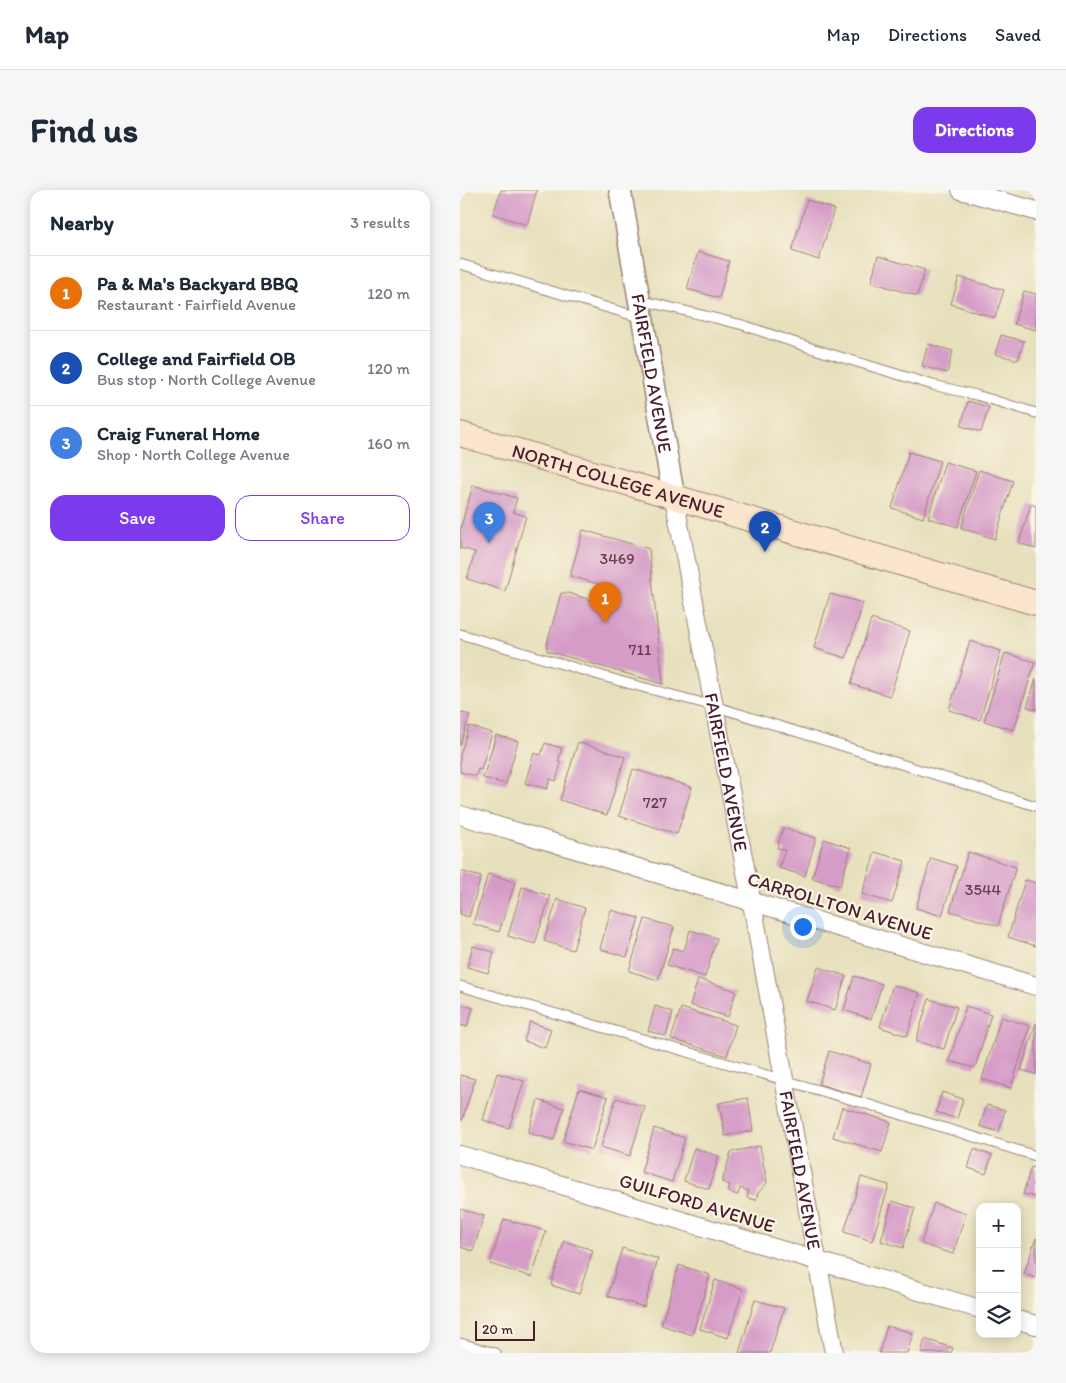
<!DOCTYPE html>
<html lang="en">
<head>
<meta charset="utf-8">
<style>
  :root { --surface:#fff; --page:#f6f6f7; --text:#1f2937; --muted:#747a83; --line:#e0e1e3; --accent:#7c3aed }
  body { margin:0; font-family:Itim,sans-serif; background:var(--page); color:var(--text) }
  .controls { position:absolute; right:15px; bottom:15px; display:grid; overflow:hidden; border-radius:10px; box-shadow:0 2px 12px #0003 }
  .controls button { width:45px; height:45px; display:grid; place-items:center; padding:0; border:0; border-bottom:1px solid var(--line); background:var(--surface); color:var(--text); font:25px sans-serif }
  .scale { position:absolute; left:15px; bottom:12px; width:60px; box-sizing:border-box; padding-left:5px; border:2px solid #4a1f2b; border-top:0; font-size:14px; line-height:18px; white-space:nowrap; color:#4a1f2b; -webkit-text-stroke:4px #fcf5e5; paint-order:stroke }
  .you { position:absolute; left:342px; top:736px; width:18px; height:18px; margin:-12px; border:4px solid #fff; border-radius:50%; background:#1a73e8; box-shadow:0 0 0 8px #1a73e833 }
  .badge { display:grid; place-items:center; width:32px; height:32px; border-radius:50%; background:var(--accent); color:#fff; font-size:16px; font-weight:700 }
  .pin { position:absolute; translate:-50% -41px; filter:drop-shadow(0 1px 2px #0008) }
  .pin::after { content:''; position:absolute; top:26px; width:18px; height:15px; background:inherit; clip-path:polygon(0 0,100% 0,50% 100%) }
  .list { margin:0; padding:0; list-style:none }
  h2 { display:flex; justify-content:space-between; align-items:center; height:65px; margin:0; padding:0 20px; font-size:21px }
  h2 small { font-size:16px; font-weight:400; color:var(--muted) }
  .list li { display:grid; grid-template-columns:32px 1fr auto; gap:15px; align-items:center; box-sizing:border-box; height:75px; padding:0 20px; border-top:1px solid var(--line) }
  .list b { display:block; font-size:19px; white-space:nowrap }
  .list p { margin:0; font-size:16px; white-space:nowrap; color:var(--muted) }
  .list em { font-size:16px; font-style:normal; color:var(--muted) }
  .actions { display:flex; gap:10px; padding:15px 20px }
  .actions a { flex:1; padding:11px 0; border:1px solid var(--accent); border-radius:15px; text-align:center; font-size:18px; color:var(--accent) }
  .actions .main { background:var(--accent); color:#fff }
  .icon { flex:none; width:28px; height:28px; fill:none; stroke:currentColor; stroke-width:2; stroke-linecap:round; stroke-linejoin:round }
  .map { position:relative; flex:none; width:576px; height:1163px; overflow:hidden; border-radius:15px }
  header { display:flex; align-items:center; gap:30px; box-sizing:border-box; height:70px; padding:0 25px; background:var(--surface); border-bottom:1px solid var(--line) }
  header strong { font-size:24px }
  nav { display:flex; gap:28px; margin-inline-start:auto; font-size:18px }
  .intro { display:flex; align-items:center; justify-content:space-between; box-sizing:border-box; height:120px; padding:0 30px }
  h1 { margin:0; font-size:35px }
  .button { padding:12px 22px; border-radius:15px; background:var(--accent); color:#fff; font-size:18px; font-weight:700 }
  main { display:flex; gap:30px; padding:0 30px }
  aside { flex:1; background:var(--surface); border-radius:15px; box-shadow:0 2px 12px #0003 }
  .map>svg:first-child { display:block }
  .building { fill:#d59cc8 }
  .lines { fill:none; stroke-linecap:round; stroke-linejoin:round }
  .service-casing { stroke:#988074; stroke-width:11 }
  .minor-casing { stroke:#988074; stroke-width:20 }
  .tertiary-casing { stroke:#988074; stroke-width:24 }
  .secondary-casing { stroke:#988074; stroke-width:26 }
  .service { stroke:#fff; stroke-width:9 }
  .minor { stroke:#fff; stroke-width:18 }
  .tertiary { stroke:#fff; stroke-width:21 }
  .secondary { stroke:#fce5cf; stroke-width:24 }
  .labels { text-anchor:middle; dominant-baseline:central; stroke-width:4.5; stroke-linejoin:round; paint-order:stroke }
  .number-label { font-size:16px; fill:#6d3e52 }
  .street-label { font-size:19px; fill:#4a1f2b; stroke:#fcf5e5 }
</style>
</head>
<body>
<header>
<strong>Map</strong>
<nav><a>Map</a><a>Directions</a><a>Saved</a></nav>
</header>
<div class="intro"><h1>Find us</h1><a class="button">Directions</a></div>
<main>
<aside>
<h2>Nearby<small>3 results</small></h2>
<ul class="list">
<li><span class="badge" style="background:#e8710a">1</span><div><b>Pa &amp; Ma's Backyard BBQ</b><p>Restaurant · Fairfield Avenue</p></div><em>120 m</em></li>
<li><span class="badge" style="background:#1a4fb4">2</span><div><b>College and Fairfield OB</b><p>Bus stop · North College Avenue</p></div><em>120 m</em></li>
<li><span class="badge" style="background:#3f7fe0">3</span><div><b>Craig Funeral Home</b><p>Shop · North College Avenue</p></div><em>160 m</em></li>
</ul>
<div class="actions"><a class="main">Save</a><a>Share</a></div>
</aside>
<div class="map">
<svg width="576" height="1163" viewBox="0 0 576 1163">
  <rect width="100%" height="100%" fill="#fcf5e5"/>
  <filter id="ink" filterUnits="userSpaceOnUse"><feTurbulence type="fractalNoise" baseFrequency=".02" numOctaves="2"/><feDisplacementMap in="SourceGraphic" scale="10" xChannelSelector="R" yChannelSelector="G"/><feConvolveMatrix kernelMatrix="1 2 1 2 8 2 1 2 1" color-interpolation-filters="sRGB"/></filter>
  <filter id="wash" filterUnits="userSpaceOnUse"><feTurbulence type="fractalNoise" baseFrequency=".0096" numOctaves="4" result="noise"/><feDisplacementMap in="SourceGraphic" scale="20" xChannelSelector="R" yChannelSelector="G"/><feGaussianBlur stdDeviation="1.12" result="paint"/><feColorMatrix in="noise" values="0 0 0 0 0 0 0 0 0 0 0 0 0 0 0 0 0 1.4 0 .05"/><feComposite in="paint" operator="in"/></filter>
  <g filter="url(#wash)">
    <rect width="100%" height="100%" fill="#e7e0bd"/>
    <g id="blocks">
      <g class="building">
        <polygon points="41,0 77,0 67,35 33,24"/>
        <polygon points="347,10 374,19 359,70 332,61"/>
        <polygon points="238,62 269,71 259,108 227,99"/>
        <polygon points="418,66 465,80 457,106 411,92"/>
        <polygon points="499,87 544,100 535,128 491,114"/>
        <polygon points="564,101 576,104 576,140 554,134"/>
        <polygon points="541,145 564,151 558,170 535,164"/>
        <polygon points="468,154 493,161 487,183 462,176"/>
        <polygon points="508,211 529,217 521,242 501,236"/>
        <polygon points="449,262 480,271 463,328 432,318"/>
        <polygon points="485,272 516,281 498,337 468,328"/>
        <polygon points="519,280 553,291 535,349 501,338"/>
        <polygon points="13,295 57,308 53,322 66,326 45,401 7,389 15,362 0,358 0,340"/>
        <polygon points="571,314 576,316 576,359 559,353"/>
        <polygon points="123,340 189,359 203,494 87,461 87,454 101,403 108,403 141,413 146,396 110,386"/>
        <polygon points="370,404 403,413 386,468 354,458"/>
        <polygon points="411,429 450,441 430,506 391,494"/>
        <polygon points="510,451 541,461 520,530 489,520"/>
        <polygon points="545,463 575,472 554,540 524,531"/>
        <polygon points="576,489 576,520 567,517"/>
        <polygon points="0,522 10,525 0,556"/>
        <polygon points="9,536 32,543 21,580 18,579 16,586 0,582 0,565"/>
        <polygon points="36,545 58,551 46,594 23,588"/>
        <polygon points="118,552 165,567 147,625 100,610"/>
        <polygon points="85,553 102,558 98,572 101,573 96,591 90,589 87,599 65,593 74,563 81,565"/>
        <polygon points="173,579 232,597 217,644 159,626"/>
        <polygon points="323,638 356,648 345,686 319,678 325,660 317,658"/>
        <polygon points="364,649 391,658 380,696 352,688"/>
        <polygon points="415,662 445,671 432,713 402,704"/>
        <polygon points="508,662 556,677 538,736 490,721"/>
        <polygon points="471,668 497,676 482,726 456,718"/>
        <polygon points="0,681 21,687 9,727 0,724"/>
        <polygon points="28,684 55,692 39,742 13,734"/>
        <polygon points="565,690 576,693 576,756 548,747"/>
        <polygon points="62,697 90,706 75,754 48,746"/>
        <polygon points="97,709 125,718 113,760 84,751"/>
        <polygon points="151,720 179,728 167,767 140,759"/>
        <polygon points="185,729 214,737 198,790 169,781"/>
        <polygon points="230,740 257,748 245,787 207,775 213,758 224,761"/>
        <polygon points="13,756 34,762 28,783 7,777"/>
        <polygon points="358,777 386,786 375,820 347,811"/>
        <polygon points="394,786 422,794 411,829 384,820"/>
        <polygon points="238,789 276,801 268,827 230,815"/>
        <polygon points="433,795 460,803 447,846 420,837"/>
        <polygon points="469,809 497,817 484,859 456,851"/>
        <polygon points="0,814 13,818 7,837 0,835"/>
        <polygon points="195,816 213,822 206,846 188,841"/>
        <polygon points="506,816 531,824 515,878 489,871"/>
        <polygon points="221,818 276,835 267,866 211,849"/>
        <polygon points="541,827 570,836 551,898 522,889"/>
        <polygon points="70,832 91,839 85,858 64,851"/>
        <polygon points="576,833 576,884 561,880"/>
        <polygon points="369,861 411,874 401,907 359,894"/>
        <polygon points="37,883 64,891 49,938 23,930"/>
        <polygon points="0,885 15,889 2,930 0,930"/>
        <polygon points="119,899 148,907 132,960 103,951"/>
        <polygon points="482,902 503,909 497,929 476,922"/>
        <polygon points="156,908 185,917 170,966 141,957"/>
        <polygon points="288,908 293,941 265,946 259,913"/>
        <polygon points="78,910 104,918 94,950 68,943"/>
        <polygon points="527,915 545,920 539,942 520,936"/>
        <polygon points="382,917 431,932 422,962 373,947"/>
        <polygon points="194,938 225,948 212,992 181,982"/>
        <polygon points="300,956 307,993 298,1003 296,1010 287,1008 289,1001 280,998 278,1005 268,1002 270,995 262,992 271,962"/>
        <polygon points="234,958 259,966 249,999 224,991"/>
        <polygon points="514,959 532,965 526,984 508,978"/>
        <polygon points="571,977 576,978 576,1007 563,1004"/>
        <polygon points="401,987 429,995 412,1051 384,1042"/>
        <polygon points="432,1011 455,1018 443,1058 421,1051"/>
        <polygon points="474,1013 506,1023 493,1064 461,1054"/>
        <polygon points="0,1019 24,1026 13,1061 0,1057"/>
        <polygon points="44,1029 86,1041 72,1087 30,1074"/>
        <polygon points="576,1048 576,1088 564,1084"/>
        <polygon points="104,1051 133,1060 119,1104 91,1095"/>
        <polygon points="162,1058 198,1069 184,1117 148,1106"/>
        <polygon points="219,1075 250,1085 232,1145 201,1135"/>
        <polygon points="255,1090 283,1099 268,1148 240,1139"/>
        <polygon points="295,1110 324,1118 310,1163 279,1163"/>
        <polygon points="427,1136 453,1143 447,1163 419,1163"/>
        <polygon points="465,1149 493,1158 491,1163 461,1163"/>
      </g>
    </g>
  </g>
  <g filter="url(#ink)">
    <use href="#blocks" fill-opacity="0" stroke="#988074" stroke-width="1"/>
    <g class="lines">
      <g class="service-casing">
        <g id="service">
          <polyline points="0,74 182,128"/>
          <polyline points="180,110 283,135 354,159 473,195 516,205 576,223"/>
          <polyline points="0,444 163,492 254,516 576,616"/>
          <polyline points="0,796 410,915 576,966"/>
          <polyline points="0,1153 36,1163"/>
        </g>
      </g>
      <g class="minor-casing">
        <g id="minor">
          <polyline points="501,0 576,21"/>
          <path id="s1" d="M214,308l80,416 80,439"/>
          <polyline points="0,625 576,796"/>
          <polyline points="0,965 520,1119"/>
          <polyline points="557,1130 576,1135"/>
        </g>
      </g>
      <g class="tertiary-casing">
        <g id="tertiary">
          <path id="s2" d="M160,0l54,308"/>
        </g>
      </g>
      <g class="secondary-casing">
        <g id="secondary">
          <path id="s3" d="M0,244l576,169"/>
        </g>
      </g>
      <use href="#service" class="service"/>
      <use href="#minor" class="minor"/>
      <use href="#tertiary" class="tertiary"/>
      <use href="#secondary" class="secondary"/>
    </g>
  </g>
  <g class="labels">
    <g class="number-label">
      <text x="157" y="368">3469</text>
      <text x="180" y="459">711</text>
      <text x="195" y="612">727</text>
      <text x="523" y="699">3544</text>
    </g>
    <g class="street-label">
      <text stroke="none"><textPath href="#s2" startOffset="186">FAIRFIELD AVENUE</textPath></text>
      <text stroke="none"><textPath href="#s3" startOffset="165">NORTH COLLEGE AVENUE</textPath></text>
      <text stroke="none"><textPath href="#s1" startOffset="279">FAIRFIELD AVENUE</textPath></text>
      <text transform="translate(380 716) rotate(17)">CARROLLTON AVENUE</text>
      <text stroke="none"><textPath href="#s1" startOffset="684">FAIRFIELD AVENUE</textPath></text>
      <text transform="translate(237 1013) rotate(17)">GUILFORD AVENUE</text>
    </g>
  </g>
</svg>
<div class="controls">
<button>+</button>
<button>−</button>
<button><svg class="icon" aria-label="layers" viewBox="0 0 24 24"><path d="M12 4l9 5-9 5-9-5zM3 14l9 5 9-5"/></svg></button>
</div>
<div class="scale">20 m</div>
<div class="you"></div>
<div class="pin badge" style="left:145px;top:433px;background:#e8710a">1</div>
<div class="pin badge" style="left:305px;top:362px;background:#1a4fb4">2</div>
<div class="pin badge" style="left:29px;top:353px;background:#3f7fe0">3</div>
</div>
</main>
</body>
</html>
